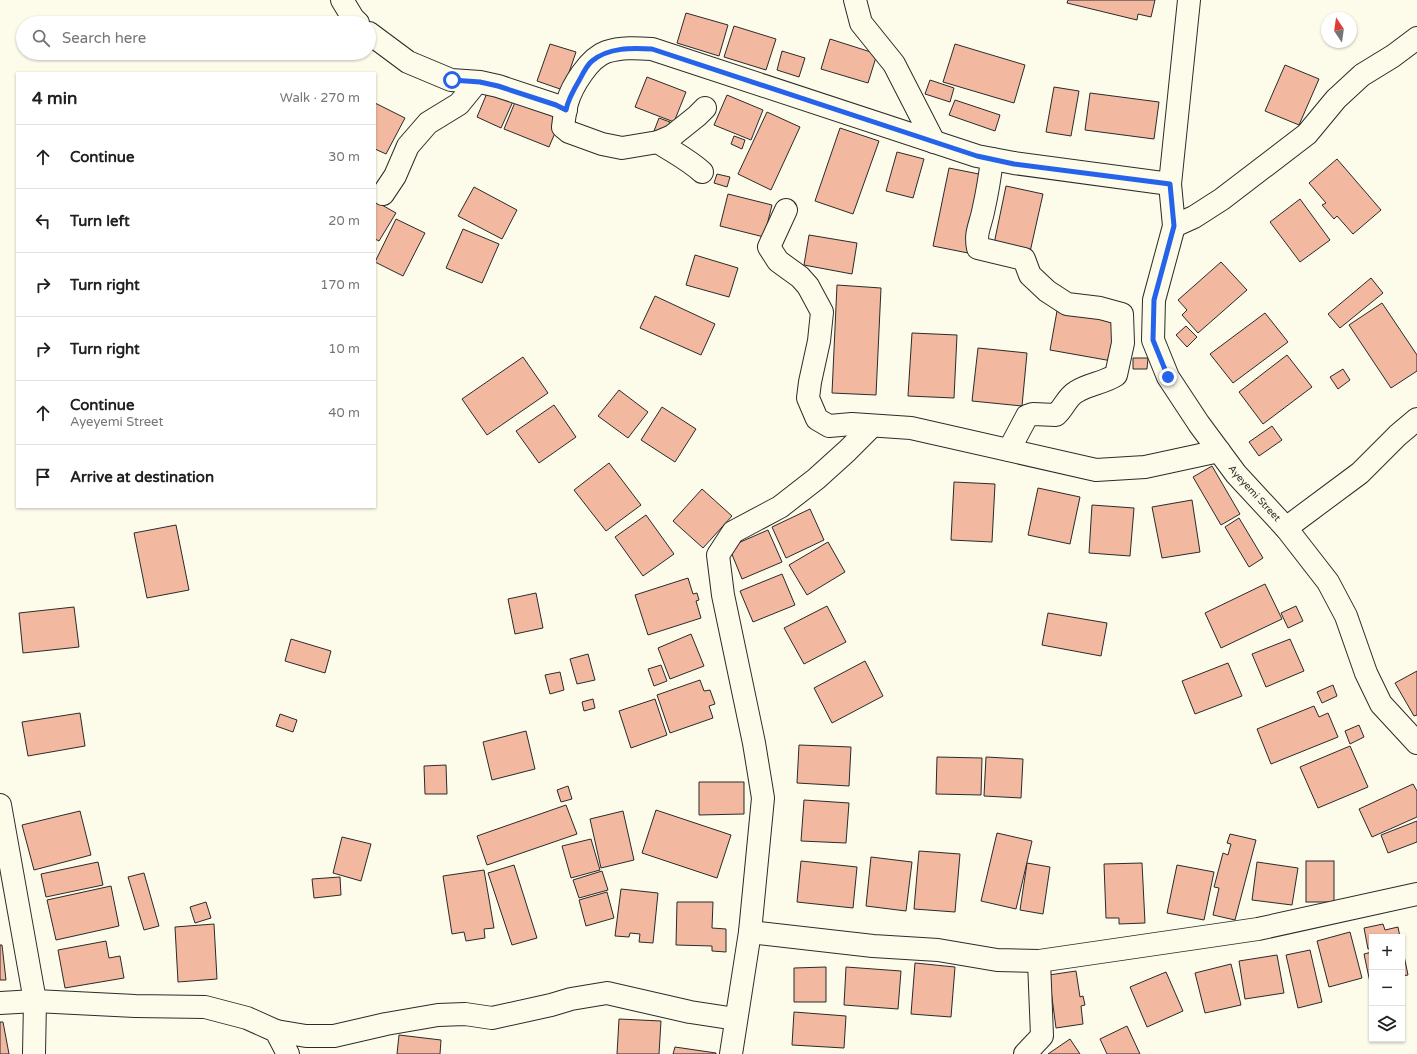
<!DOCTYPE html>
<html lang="en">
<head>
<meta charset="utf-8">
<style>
  :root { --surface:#fff; --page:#f2f2f2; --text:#202124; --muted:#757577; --line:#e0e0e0 }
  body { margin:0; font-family:"Varela Round",sans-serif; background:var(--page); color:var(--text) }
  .controls { position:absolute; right:12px; bottom:12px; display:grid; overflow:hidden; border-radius:0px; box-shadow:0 1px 3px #0004 }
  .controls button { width:36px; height:36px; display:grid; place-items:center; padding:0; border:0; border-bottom:1px solid var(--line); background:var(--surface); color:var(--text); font:20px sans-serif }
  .compass { position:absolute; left:1321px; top:12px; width:36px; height:36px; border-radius:50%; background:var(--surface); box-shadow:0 1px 3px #0004; rotate:347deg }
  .stop { position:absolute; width:12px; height:12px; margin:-9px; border:3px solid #2563eb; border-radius:50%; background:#fff }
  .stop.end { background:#2563eb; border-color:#fff; box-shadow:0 1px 4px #0008 }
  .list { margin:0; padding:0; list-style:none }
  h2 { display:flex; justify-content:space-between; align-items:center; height:52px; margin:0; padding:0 16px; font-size:17px }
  h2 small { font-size:13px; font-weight:400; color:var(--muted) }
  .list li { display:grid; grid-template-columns:26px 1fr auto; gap:12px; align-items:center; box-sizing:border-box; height:64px; padding:0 16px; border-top:1px solid var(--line) }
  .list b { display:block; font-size:15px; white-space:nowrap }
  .list p { margin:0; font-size:13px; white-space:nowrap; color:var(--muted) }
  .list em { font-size:13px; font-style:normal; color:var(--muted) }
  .icon { flex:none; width:22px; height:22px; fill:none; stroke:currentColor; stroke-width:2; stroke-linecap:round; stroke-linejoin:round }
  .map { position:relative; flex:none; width:1417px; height:1054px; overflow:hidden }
  .search { position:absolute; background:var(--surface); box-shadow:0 1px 3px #0004; left:16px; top:16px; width:360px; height:44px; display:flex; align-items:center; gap:10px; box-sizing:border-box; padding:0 14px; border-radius:22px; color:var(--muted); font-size:15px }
  .panel { position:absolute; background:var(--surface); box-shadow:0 1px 3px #0004; left:16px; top:72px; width:360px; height:436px; border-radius:0px }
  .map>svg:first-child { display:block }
  .building { fill:#f2b8a0; stroke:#2b2b2b }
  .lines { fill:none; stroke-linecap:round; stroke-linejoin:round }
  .minor-casing { stroke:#2b2b2b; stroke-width:24 }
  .minor { stroke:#fdfbea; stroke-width:22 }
  .route { stroke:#2563eb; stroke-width:5 }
  .labels { text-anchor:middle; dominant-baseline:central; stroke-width:3; stroke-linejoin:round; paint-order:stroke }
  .street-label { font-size:10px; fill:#2b2b2b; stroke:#fdfbea }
</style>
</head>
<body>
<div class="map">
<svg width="1417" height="1054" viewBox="0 0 1417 1054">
  <rect width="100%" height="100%" fill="#fdfbea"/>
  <g class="building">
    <polygon points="1068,0 1155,0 1151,17 1138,14 1137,20 1067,3"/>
    <polygon points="686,13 728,25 719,56 677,43"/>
    <polygon points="734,26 776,39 766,70 724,57"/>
    <polygon points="830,39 877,54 868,83 821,69"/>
    <polygon points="550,44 576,52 563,90 537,81"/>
    <polygon points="955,44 1025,65 1014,103 943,82"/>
    <polygon points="782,51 805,58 799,77 777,70"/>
    <polygon points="1285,65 1319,79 1299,125 1265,111"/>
    <polygon points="647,77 686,92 674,122 635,107"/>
    <polygon points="930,80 954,88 950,102 925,94"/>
    <polygon points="490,86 515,97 501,128 477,117"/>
    <polygon points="1054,87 1079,91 1071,136 1046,132"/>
    <polygon points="1090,93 1159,102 1154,139 1085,130"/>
    <polygon points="518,95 563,114 549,147 504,129"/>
    <polygon points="727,95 763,110 751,140 714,125"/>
    <polygon points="955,100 1000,115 995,131 949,115"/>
    <polygon points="375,103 405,118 386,154 375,149"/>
    <polygon points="767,112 800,127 771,190 738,174"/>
    <polygon points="659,118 670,122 665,135 654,131"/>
    <polygon points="840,128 879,141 853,214 815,201"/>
    <polygon points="734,136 745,140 742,149 731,144"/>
    <polygon points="897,152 924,159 913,198 886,191"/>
    <polygon points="1337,159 1381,210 1353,234 1337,216 1334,219 1322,205 1326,203 1309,183"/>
    <polygon points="949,168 984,175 968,253 933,246"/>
    <polygon points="717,174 730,177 727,187 714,183"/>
    <polygon points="1006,186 1043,194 1030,252 994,244"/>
    <polygon points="474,187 517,210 502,239 458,216"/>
    <polygon points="728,194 772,205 764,237 720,226"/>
    <polygon points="1300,199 1330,240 1300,262 1270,222"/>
    <polygon points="375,201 396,213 379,241 375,239"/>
    <polygon points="396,219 425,233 403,276 375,262"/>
    <polygon points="463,229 499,244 482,283 446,268"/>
    <polygon points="809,235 857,243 852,274 804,265"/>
    <polygon points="695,255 738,268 729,297 686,285"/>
    <polygon points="1221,262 1247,290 1198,333 1182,315 1187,310 1178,300"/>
    <polygon points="1371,278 1383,293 1340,328 1328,314"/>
    <polygon points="837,285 881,288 876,395 832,393"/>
    <polygon points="655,296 715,324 701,355 640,328"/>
    <polygon points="1382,303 1417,355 1417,371 1391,388 1349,325"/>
    <polygon points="1057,311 1119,322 1112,361 1050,350"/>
    <polygon points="1265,313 1288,342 1233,383 1210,354"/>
    <polygon points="1186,326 1197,337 1187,347 1176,335"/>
    <polygon points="912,333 957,335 954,398 908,396"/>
    <polygon points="978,348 1027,353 1022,406 972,401"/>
    <polygon points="1287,355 1312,387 1263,424 1239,392"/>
    <polygon points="523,357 548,393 487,435 462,399"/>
    <polygon points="1133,358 1148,358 1147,369 1133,369"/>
    <polygon points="1343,369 1350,380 1338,389 1330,377"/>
    <polygon points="619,390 648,412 628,438 598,416"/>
    <polygon points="554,405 576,437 539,463 516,431"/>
    <polygon points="662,407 696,429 675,462 641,440"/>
    <polygon points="1272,426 1282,440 1259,456 1249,442"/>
    <polygon points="609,463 641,505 606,531 574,490"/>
    <polygon points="1212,466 1240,514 1221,525 1193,477"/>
    <polygon points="954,482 995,484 992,542 951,540"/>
    <polygon points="1038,488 1080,497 1070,544 1028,535"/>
    <polygon points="702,489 732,516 703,548 673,521"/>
    <polygon points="1192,500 1200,552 1162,558 1152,507"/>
    <polygon points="1092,505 1134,508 1130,556 1089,553"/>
    <polygon points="810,509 824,540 786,558 772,527"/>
    <polygon points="646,515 674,554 643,576 615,537"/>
    <polygon points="1239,518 1263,558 1249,567 1225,527"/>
    <polygon points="176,525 189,590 147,598 134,533"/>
    <polygon points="768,530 782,562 742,579 729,547"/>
    <polygon points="828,542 845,572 807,595 789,565"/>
    <polygon points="782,574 795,605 753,622 740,591"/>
    <polygon points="688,578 693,594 697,593 699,600 696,601 701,618 648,635 635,595"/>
    <polygon points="1265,584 1282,619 1221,648 1205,613"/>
    <polygon points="536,593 543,628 515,634 508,599"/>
    <polygon points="827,606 846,642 804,664 784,628"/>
    <polygon points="1296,606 1303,621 1288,628 1281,613"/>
    <polygon points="74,607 79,647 23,653 19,613"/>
    <polygon points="1048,613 1107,623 1101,656 1042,645"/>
    <polygon points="691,634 704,666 670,679 658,648"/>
    <polygon points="291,639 331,651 325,673 285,661"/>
    <polygon points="1290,639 1304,671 1266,687 1252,654"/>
    <polygon points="588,654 595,680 577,684 570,659"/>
    <polygon points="865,661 883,696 832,723 814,688"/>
    <polygon points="1228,663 1242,696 1195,714 1182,681"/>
    <polygon points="661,665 667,681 654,686 648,669"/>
    <polygon points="1417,671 1417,715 1414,716 1395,683"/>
    <polygon points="560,672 564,690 550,694 545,675"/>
    <polygon points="700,680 704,691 710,690 715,704 709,706 713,718 670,733 657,695"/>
    <polygon points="1333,685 1337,696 1322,703 1317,692"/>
    <polygon points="593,699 595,708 584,711 582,702"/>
    <polygon points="655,699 667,735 631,748 619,711"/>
    <polygon points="1314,706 1319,717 1328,713 1338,737 1271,764 1257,729"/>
    <polygon points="80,713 85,746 28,756 22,722"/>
    <polygon points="280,714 297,720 293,732 276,726"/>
    <polygon points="1359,725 1364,737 1350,744 1345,731"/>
    <polygon points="526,731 535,769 492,780 483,742"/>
    <polygon points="799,745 851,747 849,786 797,783"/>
    <polygon points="1350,746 1368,787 1318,808 1300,767"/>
    <polygon points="937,757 982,758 981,795 936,794"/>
    <polygon points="986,757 1023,759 1021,798 984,796"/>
    <polygon points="446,765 447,794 425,794 424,766"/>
    <polygon points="699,782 744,782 744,814 699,815"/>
    <polygon points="1413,784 1417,791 1417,817 1372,837 1359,809"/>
    <polygon points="568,786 572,799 561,802 557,790"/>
    <polygon points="804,800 849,803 846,843 801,841"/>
    <polygon points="566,805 577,834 487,865 477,836"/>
    <polygon points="656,810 731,835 717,878 642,853"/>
    <polygon points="80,811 91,855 34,870 22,825"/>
    <polygon points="623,811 634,860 601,868 590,819"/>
    <polygon points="1417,821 1417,842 1388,853 1381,835"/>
    <polygon points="997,833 1032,841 1016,909 981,901"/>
    <polygon points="1230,834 1256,840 1235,920 1213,915 1219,888 1214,887 1223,853 1228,855 1231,844 1227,843"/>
    <polygon points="342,837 371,844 361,881 333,873"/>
    <polygon points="591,839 600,870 571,878 562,846"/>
    <polygon points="919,851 960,854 955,912 914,909"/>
    <polygon points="871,857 912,862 906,911 866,906"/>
    <polygon points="801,861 857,867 853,908 797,902"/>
    <rect x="1306" y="861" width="28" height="41"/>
    <polygon points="98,862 103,885 46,897 41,874"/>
    <polygon points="1257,862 1298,868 1292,905 1252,900"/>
    <polygon points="1027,863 1050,867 1043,914 1020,910"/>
    <polygon points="1142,863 1145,923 1119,924 1119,918 1106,918 1104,864"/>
    <polygon points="514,865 537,938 512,945 488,873"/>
    <polygon points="1177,865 1214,872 1204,920 1167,913"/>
    <polygon points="484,870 494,928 484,929 485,938 466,941 464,932 452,934 443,876"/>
    <polygon points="602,871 608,890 579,898 573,880"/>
    <polygon points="144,873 159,926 144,930 128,877"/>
    <polygon points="340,877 341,895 314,898 312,879"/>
    <polygon points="111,886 119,926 56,940 47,900"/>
    <polygon points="621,889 658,893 653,943 639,942 640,934 630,933 629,937 615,936"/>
    <polygon points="607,892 614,918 586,926 579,900"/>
    <polygon points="206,902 211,918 195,923 190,907"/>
    <polygon points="677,902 713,902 712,928 726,929 726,952 712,951 712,946 676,945"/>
    <polygon points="214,924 217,979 178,982 175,927"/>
    <polygon points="1383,924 1385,930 1398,927 1400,937 1372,937 1372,948 1368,949 1364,928"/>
    <polygon points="1350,932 1362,978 1329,987 1317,941"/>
    <polygon points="106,941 109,958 120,956 124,978 65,988 58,950"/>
    <polygon points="0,945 2,945 6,980 0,980"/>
    <polygon points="1402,946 1408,975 1402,976"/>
    <polygon points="1310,950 1322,1002 1298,1008 1286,955"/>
    <polygon points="1372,952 1372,992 1364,954"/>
    <polygon points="1277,955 1284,993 1245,999 1239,961"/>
    <polygon points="915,963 955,967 951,1017 911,1014"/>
    <polygon points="1231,964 1241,1005 1205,1013 1195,973"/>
    <polygon points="826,967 826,1002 794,1002 794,968"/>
    <polygon points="846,967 901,971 898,1009 844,1005"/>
    <polygon points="1076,971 1080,997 1083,996 1085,1005 1081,1006 1083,1024 1056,1028 1049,975"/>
    <polygon points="1166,972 1183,1011 1147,1027 1130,987"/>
    <polygon points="794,1012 846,1016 844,1048 792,1045"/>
    <polygon points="619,1019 661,1021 659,1054 617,1054"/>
    <polygon points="0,1022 3,1022 9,1054 0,1054"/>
    <polygon points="1127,1026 1140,1054 1107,1054 1100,1039"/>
    <polygon points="399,1035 441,1040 440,1054 397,1054"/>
    <polygon points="1070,1039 1080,1054 1048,1054"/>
    <polygon points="675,1047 716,1053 716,1054 673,1054"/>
  </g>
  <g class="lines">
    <g class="minor-casing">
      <g id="minor">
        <polyline points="342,0 353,18 358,23"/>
        <polyline points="855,0 861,23 894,64 934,142"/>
        <path id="s1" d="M1189,0l-19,184 4,42 -20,74 -1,40 15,37 31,47 37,50 50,54 42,54 18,34 20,57 15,31 36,39"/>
        <polyline points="369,33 408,62 451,80 480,82 498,86 555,105 566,110"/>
        <path d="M705,108l-8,8 -25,20 -14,6 -36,6 -20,-4 -33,-12 -6,-5c1,-8 2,-16 4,-24 5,-17 22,-45 39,-51 15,-5 31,-4 46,-3l325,107 37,7 156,21"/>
        <path d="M658,142c15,10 31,18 44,30"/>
        <path d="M992,159c-2,18 -5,35 -9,53 -3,14 -8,21 -5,36l46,11 6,16 17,16 20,13 33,4 22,6 1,29 -7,32c-12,8 -28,9 -40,17 -9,5 -12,16 -20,23l-23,-1 -6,2 -18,34"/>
        <polyline points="383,194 395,176 408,146 428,123 459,104 477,82"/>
        <polyline points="786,210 769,247 778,261 800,277 808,286 822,312 819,341 810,382 808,398 817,419 829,426 852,424 911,428 1096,470 1145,467 1219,451"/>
        <polyline points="1174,226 1194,217 1222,199 1307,134 1336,99 1362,75 1393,56 1417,38"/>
        <polyline points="1286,528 1360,473 1398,435 1417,419"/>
        <polyline points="0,805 35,1001 34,1054"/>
        <polyline points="750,932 873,946 938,950 997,960 1039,961 1258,929 1417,894"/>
        <polyline points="0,1003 35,1001 135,1006 205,1007 247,1018 276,1031 288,1054"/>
        <polyline points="276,1031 306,1036 334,1036 386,1024 438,1015 465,1014 492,1018 551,1005 571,999 607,993 690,1012 736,1019"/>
        <polyline points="731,1054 750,932 763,798 754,743 723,595 718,555 733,532 780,507 816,479 847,451 872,426"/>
        <polyline points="1025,1054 1042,1036 1039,961"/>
      </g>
    </g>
    <use href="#minor" class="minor"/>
  </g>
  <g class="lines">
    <path class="route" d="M452,80l28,2 18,4 58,19 10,5c2,-11 8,-21 14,-31 3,-6 7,-14 12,-18 17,-14 40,-13 60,-12l325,107 37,8 156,20 4,42 -20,74 -1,40 15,37"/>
  </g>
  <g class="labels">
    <g class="street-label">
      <text stroke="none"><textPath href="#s1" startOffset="529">Ayeyemi Street</textPath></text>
    </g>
  </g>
</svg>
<div class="controls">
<button>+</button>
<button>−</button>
<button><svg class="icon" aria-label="layers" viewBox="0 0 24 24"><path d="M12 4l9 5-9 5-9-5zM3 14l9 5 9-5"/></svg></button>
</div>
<svg class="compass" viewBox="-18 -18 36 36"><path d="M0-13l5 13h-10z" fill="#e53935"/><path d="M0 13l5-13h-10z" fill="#757577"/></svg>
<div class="stop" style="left:452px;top:80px"></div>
<div class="stop end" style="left:1168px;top:377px"></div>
<div class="search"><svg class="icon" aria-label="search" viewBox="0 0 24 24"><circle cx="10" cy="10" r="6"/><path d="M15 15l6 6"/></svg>Search here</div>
<section class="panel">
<h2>4 min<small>Walk · 270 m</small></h2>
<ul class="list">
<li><svg class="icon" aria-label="ahead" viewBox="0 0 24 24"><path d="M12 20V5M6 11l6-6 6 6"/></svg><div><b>Continue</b></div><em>30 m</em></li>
<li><svg class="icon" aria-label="left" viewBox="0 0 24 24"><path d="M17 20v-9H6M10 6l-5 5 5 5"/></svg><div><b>Turn left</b></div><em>20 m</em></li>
<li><svg class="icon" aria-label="right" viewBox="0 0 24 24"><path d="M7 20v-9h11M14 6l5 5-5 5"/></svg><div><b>Turn right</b></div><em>170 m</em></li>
<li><svg class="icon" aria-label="right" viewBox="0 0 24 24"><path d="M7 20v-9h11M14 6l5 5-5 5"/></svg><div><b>Turn right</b></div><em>10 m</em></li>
<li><svg class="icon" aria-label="ahead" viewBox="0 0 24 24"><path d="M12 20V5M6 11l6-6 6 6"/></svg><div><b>Continue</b><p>Ayeyemi Street</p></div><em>40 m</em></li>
<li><svg class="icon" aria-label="arrive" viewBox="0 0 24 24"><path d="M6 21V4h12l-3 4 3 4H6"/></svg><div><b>Arrive at destination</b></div></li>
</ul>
</section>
</div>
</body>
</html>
